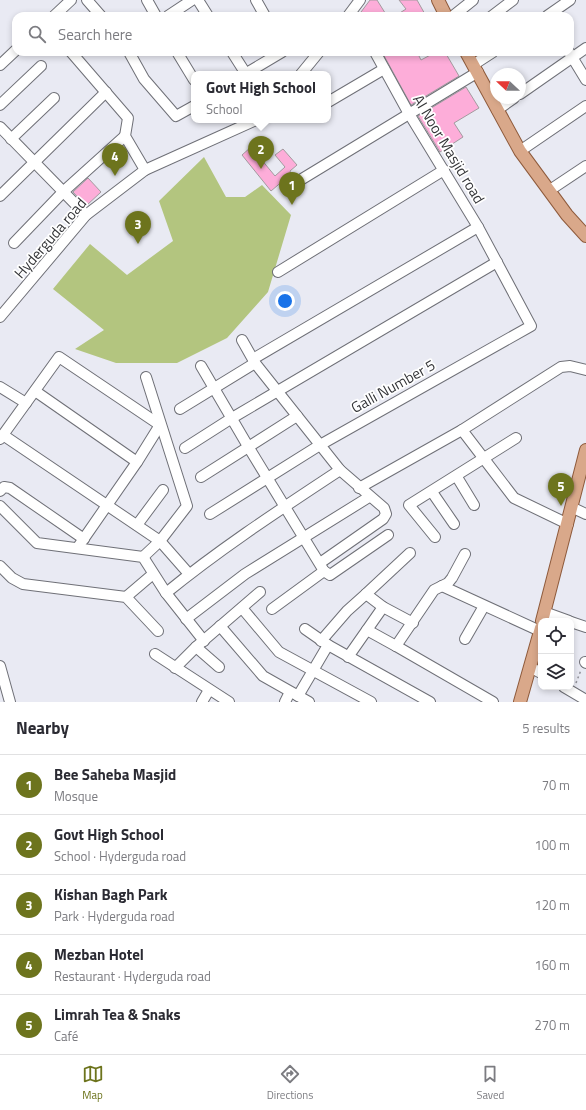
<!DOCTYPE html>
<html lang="en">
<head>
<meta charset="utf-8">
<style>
  :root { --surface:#fff; --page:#f2f2f3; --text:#2b2b33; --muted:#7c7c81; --line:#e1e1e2; --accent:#6d741d }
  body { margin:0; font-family:"Titillium Web",sans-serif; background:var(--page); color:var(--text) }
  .controls { position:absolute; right:12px; bottom:12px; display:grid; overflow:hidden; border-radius:8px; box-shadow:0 2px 6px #0003 }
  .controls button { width:36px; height:36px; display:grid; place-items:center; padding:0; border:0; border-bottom:1px solid var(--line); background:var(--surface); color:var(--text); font:20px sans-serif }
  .compass { position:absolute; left:490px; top:68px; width:36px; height:36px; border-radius:50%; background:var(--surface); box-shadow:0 2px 6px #0003; rotate:292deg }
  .you { position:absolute; left:285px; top:301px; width:14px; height:14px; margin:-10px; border:3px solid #fff; border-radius:50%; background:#1a73e8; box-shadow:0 0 0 6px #1a73e833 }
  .badge { display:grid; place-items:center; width:26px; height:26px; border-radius:50%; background:var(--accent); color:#fff; font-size:13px; font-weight:700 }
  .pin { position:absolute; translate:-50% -33px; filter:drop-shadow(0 1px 2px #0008) }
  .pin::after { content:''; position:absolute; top:21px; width:14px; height:12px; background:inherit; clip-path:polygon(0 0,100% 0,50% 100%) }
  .popup { position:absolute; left:191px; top:71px; width:140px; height:52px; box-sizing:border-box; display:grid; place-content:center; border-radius:8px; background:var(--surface); filter:drop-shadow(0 1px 3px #0005); font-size:13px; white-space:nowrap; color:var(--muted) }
  .popup b { font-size:15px; color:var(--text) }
  .popup::after { content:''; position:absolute; left:50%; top:100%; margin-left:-8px; border:8px solid transparent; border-top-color:var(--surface) }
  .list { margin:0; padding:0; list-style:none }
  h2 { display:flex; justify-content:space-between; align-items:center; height:52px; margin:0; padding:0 16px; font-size:17px }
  h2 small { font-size:13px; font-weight:400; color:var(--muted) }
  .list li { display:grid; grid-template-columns:26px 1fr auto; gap:12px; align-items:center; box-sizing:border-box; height:60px; padding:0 16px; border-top:1px solid var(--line) }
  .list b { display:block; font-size:15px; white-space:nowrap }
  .list p { margin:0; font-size:13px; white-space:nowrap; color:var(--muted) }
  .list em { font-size:13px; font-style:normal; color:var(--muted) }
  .icon { flex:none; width:22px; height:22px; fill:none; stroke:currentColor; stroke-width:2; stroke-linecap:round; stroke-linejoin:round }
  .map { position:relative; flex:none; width:586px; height:702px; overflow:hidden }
  .search { position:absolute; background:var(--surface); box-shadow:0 2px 6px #0003; left:12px; right:12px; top:12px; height:44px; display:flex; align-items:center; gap:10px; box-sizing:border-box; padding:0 14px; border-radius:12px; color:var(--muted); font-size:15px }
  .sheet { height:352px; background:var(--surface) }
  nav { display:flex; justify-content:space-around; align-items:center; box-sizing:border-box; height:56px; border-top:1px solid var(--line); background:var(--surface); font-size:11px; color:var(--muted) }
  nav a { display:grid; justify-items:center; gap:2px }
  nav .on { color:var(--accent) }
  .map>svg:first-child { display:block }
  .green { fill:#b3c57f }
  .building { fill:#fdadd9; stroke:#a39b9f }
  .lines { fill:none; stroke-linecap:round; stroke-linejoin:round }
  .minor-casing { stroke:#6f7077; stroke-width:12 }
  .major-casing { stroke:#8e5a3b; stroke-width:14 }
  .path { stroke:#909198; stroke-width:1.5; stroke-dasharray:2 3; stroke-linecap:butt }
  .minor { stroke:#fff; stroke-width:10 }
  .major { stroke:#d9a88a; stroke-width:12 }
  .labels { text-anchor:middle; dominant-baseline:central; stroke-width:3.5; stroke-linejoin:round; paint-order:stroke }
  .street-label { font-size:15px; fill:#343538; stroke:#fff }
</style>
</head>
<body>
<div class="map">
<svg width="586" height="702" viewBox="0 0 586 702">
  <rect width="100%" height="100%" fill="#e9eaf3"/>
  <polygon class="green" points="204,157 226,197 245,197 262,185 291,215 268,292 227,338 177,363 116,363 75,349 104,330 53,289 90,244 127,275 173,241 159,201"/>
  <g class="building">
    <polygon points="370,0 377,0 387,16 358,16"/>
    <polygon points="399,0 417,0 426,16 395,16 406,9"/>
    <polygon points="382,52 417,52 421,60 436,52 445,52 459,76 411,105"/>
    <polygon points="466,87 479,108 454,123 463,137 440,152 418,116"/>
    <polygon points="251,147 275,176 285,167 275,155 283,149 297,165 290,171 291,174 271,191 242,155"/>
    <polygon points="88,178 101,192 86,206 73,192"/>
  </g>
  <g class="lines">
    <g class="minor-casing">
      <g id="minor">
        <polyline points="87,0 101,16"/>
        <polyline points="147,0 156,16"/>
        <polyline points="198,0 208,16"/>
        <polyline points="256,0 265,16"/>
        <polyline points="54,16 71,0"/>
        <polyline points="168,16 192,0"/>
        <polyline points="348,16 360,0"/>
        <polyline points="453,16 473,0"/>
        <polyline points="492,16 513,0"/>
        <polyline points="547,16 570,0"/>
        <polyline points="71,52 128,118 125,136 145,170"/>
        <polyline points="129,52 144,79 176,116 194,106"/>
        <polyline points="177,52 194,80"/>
        <polyline points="232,52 246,74"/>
        <polyline points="569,52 586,80"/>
        <polyline points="0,65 16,50"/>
        <polyline points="473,65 493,52"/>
        <polyline points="245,74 282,52"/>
        <polyline points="301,74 319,52"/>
        <polyline points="520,94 586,48"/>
        <polyline points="328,102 384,69"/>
        <polyline points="0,105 41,66"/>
        <polyline points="497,110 514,98"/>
        <polyline points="0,127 86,215"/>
        <polyline points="11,139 54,98"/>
        <polyline points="520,151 586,106"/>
        <polyline points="302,179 478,72"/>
        <polyline points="550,190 586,166"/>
        <polyline points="0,196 106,92"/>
        <polyline points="14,243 64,191 125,136"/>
        <polyline points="278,272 444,170"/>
        <polyline points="0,317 86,215 145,170 256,120"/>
        <polyline points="242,340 255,363 340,470 384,508 386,514 383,519 320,563"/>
        <polyline points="253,359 478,227"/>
        <polyline points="201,366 249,448 324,571 330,575 388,535"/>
        <polyline points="0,387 26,403"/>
        <polyline points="35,391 137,462"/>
        <polyline points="180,409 255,363"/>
        <polyline points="462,430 514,498 568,524"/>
        <polyline points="3,435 160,541 189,574"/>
        <polyline points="0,439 59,357 160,425 137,462 78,547"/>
        <polyline points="185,448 232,418 497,262"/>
        <polyline points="201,477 297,416"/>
        <polyline points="457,477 474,505"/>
        <polyline points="359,488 462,430 561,367 570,366 586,370"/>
        <polyline points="0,491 4,487 10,488 84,539"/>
        <polyline points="432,492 454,524"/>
        <polyline points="0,506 37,543 143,557 166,593 204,641"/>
        <polyline points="571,507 586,514"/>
        <polyline points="210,514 320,445 531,326 478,227 408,112 375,52"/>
        <polyline points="137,525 163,490"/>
        <polyline points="435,537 409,505 516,438"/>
        <polyline points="465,554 452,578 448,583 434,590 396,646 493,702"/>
        <polyline points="143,557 160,541 187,506 146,377"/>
        <polyline points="0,566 12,578 23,584 126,597 158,631"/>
        <polyline points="442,586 540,631"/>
        <path d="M166,593c55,-45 115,-84 174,-123"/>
        <polyline points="366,594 410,553"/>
        <polyline points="126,597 153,574"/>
        <polyline points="242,608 279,652 371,702"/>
        <polyline points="272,609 324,571"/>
        <polyline points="544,612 569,621"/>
        <polyline points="186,619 245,574 369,497"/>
        <polyline points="571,622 586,627"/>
        <polyline points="220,626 263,676 309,702"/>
        <polyline points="305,629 328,645 430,702"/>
        <polyline points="367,630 396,646"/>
        <polyline points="465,639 484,606"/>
        <polyline points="321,641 347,611 366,594 383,607 413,623"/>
        <polyline points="196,647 219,667"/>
        <polyline points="155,654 229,702"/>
        <polyline points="348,657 383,607"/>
        <polyline points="585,662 586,663"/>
        <polyline points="0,666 10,702"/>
        <polyline points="530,667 541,673"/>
        <polyline points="175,668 196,647 260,592"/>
        <polyline points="564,687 586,700"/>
        <polyline points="298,696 328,645"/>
        <polyline points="202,702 209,690"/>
        <polyline points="285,702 290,692"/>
      </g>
    </g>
    <g class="major-casing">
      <g id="major">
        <polyline points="438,0 446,16"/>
        <polyline points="466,52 520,151 567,215 586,236"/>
        <polyline points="542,621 586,450"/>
        <polyline points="520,702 541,628"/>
      </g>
    </g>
    <polyline class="path" points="576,683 581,670"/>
    <use href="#minor" class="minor"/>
    <use href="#major" class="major"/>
  </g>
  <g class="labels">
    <g class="street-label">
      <text transform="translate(449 149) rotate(59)">AI Noor Masjid road</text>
      <text transform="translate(50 238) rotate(-49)">Hyderguda road</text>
      <text transform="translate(393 386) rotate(-29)">Galli Number 5</text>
    </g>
  </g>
</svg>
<div class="controls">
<button><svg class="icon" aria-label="locate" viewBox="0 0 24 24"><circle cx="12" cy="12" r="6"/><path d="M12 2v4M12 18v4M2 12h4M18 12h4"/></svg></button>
<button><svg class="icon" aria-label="layers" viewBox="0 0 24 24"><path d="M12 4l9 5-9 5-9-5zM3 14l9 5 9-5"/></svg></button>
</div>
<svg class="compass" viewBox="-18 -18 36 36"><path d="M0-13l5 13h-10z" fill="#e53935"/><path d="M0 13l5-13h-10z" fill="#7c7c81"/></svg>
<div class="you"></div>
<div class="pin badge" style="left:292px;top:205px">1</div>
<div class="pin badge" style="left:261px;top:169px">2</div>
<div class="popup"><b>Govt High School</b>School</div>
<div class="pin badge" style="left:138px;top:244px">3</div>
<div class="pin badge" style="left:115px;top:176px">4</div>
<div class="pin badge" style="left:561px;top:506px">5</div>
<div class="search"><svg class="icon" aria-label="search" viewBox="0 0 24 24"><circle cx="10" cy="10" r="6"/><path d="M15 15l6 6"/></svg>Search here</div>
</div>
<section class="sheet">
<h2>Nearby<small>5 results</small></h2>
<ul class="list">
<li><span class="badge">1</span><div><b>Bee Saheba Masjid</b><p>Mosque</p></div><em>70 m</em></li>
<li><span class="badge">2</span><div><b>Govt High School</b><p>School · Hyderguda road</p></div><em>100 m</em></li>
<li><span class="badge">3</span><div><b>Kishan Bagh Park</b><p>Park · Hyderguda road</p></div><em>120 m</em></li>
<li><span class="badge">4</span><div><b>Mezban Hotel</b><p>Restaurant · Hyderguda road</p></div><em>160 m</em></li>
<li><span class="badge">5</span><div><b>Limrah Tea &amp; Snaks</b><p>Café</p></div><em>270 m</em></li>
</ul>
</section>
<nav>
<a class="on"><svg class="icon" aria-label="map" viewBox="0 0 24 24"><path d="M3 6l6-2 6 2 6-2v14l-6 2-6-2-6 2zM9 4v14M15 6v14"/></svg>Map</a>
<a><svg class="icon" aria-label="directions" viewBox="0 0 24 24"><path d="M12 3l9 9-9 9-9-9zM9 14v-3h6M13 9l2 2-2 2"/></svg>Directions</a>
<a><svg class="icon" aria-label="saved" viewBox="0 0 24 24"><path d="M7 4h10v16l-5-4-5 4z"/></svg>Saved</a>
</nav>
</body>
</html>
